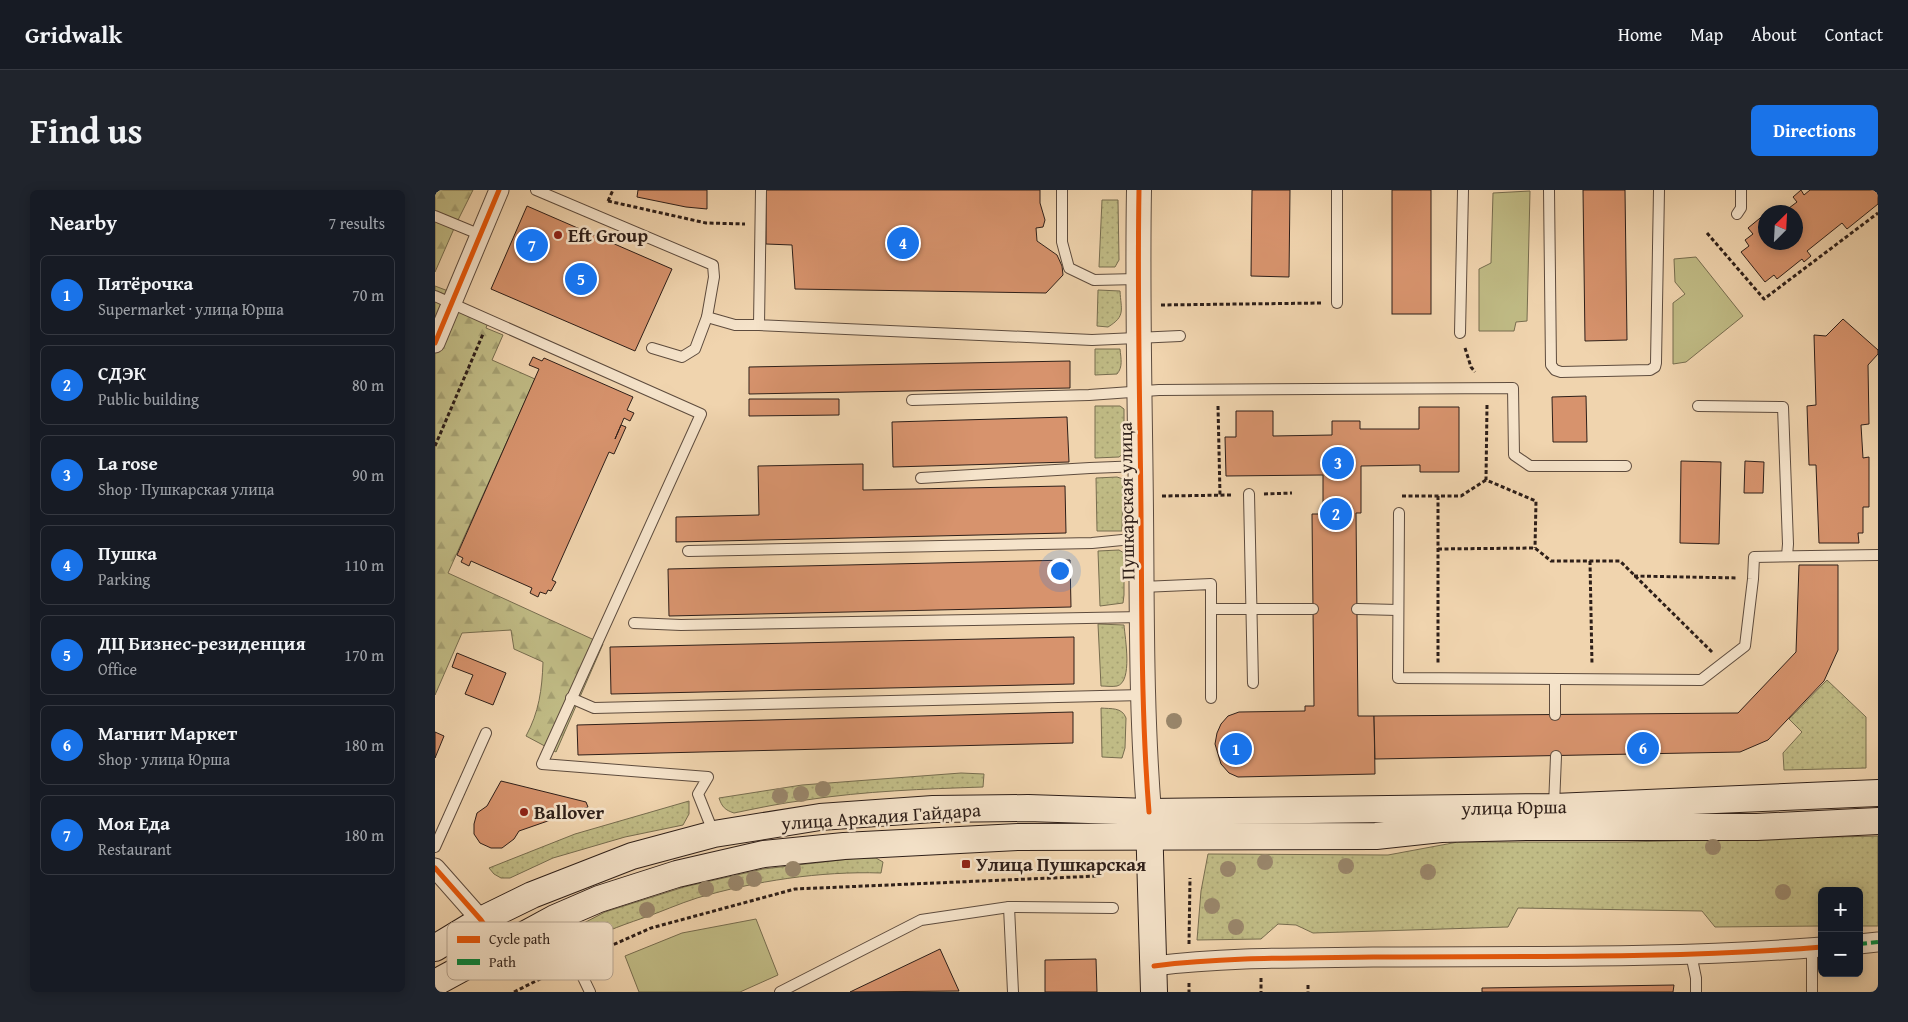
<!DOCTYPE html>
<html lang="en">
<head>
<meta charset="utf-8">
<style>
  :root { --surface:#171b24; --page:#20242c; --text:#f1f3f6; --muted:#9ea1a6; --line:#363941; --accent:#1a73e8 }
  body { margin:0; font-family:"Gentium Book Plus",serif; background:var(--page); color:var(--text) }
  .controls { position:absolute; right:15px; bottom:15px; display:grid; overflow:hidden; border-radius:8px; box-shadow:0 2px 12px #0003 }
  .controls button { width:45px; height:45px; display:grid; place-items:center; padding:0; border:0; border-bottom:1px solid var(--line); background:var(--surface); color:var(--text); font:25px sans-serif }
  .compass { position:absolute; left:1323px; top:15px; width:45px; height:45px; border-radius:50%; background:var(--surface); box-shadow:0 2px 12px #0003; rotate:24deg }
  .you { position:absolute; left:624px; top:380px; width:18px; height:18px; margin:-12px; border:4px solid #fff; border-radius:50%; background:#1a73e8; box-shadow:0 0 0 8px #1a73e833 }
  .badge { display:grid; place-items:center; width:32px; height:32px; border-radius:50%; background:var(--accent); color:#fff; font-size:16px; font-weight:700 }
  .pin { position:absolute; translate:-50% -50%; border:2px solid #fff; box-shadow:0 1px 5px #0006 }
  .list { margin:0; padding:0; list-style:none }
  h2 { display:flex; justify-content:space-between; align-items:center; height:65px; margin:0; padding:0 20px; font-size:21px }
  h2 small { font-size:16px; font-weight:400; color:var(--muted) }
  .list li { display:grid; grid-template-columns:32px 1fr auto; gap:15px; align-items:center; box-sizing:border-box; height:80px; margin:0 10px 10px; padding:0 10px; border:1px solid var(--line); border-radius:8px }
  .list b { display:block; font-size:19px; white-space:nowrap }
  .list p { margin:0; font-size:16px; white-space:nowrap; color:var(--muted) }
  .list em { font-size:16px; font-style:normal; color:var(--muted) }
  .map { position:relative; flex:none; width:1443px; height:802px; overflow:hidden; border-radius:8px }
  header { display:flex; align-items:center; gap:30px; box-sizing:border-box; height:70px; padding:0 25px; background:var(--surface); border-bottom:1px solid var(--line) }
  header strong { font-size:24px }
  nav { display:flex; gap:28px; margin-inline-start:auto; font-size:18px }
  .intro { display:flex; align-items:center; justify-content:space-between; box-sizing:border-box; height:120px; padding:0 30px }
  h1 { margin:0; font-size:35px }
  .button { padding:12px 22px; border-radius:8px; background:var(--accent); color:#fff; font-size:18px; font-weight:700 }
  main { display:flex; gap:30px; padding:0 30px }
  aside { flex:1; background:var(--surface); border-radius:8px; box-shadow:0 2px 12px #0003 }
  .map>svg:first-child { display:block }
  .grass { fill:url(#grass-dots); stroke:#776d4f }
  .forest { fill:url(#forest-firs); stroke:#776d4f }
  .green { fill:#c0bb85; stroke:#776d4f }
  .building { fill:#d7936d; stroke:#2e1f19 }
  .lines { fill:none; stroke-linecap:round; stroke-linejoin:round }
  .service-casing { stroke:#5e4c3e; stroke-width:12 }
  .minor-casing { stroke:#5e4c3e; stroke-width:21 }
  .tertiary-casing { stroke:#5e4c3e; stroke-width:26 }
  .secondary-casing { stroke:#2e1f19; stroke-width:28 }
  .path { stroke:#2e1f19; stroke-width:3; stroke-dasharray:4 2.5; stroke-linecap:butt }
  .service { stroke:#f5e3ca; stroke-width:10 }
  .minor { stroke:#f5e3ca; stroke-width:19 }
  .tertiary { stroke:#f5e3ca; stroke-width:24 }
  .secondary { stroke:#f5e3ca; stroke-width:26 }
  .quiet { stroke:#00873e; stroke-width:4; stroke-dasharray:8 4; stroke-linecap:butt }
  .cycleway-casing { stroke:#f5e3ca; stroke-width:8 }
  .cycleway { stroke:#e8590c; stroke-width:5 }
  .tree { fill:#99866b }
  .poi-dot { fill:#8f2418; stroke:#f5e3ca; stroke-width:2 }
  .labels { text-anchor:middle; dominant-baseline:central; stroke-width:5; stroke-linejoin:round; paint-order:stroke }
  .poi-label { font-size:19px; font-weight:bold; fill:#2e1f19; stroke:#f5e3ca; text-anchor:start }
  .street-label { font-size:19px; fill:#2e1f19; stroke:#f5e3ca }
  .key { fill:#f5e3ca; stroke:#b9a895; stroke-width:1 }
  .key-label { font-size:14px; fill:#2e1f19 }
</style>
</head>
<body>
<header>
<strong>Gridwalk</strong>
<nav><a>Home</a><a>Map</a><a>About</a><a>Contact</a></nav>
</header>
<div class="intro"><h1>Find us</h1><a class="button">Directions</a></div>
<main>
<aside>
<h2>Nearby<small>7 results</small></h2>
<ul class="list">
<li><span class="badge">1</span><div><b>Пятёрочка</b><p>Supermarket · улица Юрша</p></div><em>70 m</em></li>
<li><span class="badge">2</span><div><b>СДЭК</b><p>Public building</p></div><em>80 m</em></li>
<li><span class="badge">3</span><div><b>La rose</b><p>Shop · Пушкарская улица</p></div><em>90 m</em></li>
<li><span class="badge">4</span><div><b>Пушка</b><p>Parking</p></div><em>110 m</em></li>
<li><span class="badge">5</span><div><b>ДЦ Бизнес-резиденция</b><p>Office</p></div><em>170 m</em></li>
<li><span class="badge">6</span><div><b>Магнит Маркет</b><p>Shop · улица Юрша</p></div><em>180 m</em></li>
<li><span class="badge">7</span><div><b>Моя Еда</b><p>Restaurant</p></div><em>180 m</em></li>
</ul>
</aside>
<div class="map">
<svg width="1443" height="802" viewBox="0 0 1443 802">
  <defs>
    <pattern id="grass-dots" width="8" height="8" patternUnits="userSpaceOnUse" patternTransform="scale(1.25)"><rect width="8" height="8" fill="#c0bb85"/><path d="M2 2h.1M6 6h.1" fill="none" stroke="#a5a072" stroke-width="1.8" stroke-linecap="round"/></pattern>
    <pattern id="forest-firs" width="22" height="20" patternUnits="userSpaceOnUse" patternTransform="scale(1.25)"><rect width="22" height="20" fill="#c0bb85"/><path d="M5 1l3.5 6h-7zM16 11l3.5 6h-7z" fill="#a5a072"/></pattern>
  </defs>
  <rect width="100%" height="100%" fill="#f0d4ae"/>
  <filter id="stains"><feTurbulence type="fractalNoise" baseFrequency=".004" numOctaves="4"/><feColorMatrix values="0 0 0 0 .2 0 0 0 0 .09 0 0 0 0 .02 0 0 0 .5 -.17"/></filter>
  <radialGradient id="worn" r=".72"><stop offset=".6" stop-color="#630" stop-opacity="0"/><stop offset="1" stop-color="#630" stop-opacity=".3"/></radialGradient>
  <g class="grass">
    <polygon points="667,10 683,10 684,70 680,77 664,77"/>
    <path d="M663,100l22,1c1,19 6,25 -12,36l-11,-1z"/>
    <path d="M660,159h25c1,10 3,18 -3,25l-22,1z"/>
    <polygon points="660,216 685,216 689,219 689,263 684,267 660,268"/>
    <polygon points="682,287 688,289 687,341 662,341 661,288"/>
    <polygon points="684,360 689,363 689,405 688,413 665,416 663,361"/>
    <path d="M663,434l26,1c1,13 9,57 -7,61 -5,1 -11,0 -16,0z"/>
    <polygon points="1392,490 1431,527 1431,578 1349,580 1348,563 1367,542 1354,529"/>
    <path d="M666,518c10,1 21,-1 25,10l-1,30 -3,10 -20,-1z"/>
    <path d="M526,583l23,1 -1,13c-59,2 -118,4 -177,13 -24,3 -48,8 -72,13 -9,-3 -12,-6 -15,-15l83,-13z"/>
    <polygon points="254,611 254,624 248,635 190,647 118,668 75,688 66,688 59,684 54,678 140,644"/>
    <polygon points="1443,646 1443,736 1424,736 1424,701 1387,701 1387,736 1280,737 1267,721 1083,718 1073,737 878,743 861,735 843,734 826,749 762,750 766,701 773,664 953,665 1023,652 1191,652"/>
    <path d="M423,668h18l7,4 -2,11c-61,-2 -126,8 -184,25 -19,6 -36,14 -54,20 -26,9 -43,15 -66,29l-3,-16 6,-6 25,-13 79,-25 79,-18z"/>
  </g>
  <g class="forest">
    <polygon points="0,0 38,0 21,34 0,82"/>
    <path d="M0,96l21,8 -4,9 37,17 -3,8 17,7 -11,25 43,19 -87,194 155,71 -47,108 -30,-16c13,-24 16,-46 17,-74l-29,-13 -3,-19 -49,3 -27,62z"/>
  </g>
  <g class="green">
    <polygon points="1095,1 1092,131 1081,132 1079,141 1044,141 1044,79 1056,73 1058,3"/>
    <polygon points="1261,67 1308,126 1251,172 1238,174 1238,113 1250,104 1240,92 1239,69"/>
    <polygon points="321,729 343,785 305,802 204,802 190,766 247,743"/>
  </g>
  <g class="building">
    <polygon points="203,0 272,0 272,19 251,17 202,7"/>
    <polygon points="331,0 605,0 605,13 610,30 608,37 601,38 602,51 622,65 627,76 628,85 611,103 360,99 357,55 331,54"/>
    <polygon points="817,0 855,0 854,87 816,86"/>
    <rect x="957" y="0" width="39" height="124"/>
    <polygon points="1148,0 1190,0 1192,150 1150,151"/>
    <polygon points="1366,0 1369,5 1375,0 1443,0 1443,14 1412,39 1407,33 1372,61 1376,66 1369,72 1367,69 1342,89 1339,85 1330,92 1306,62 1314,56 1310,50 1318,44 1313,38 1330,24 1330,52 1360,52 1360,22 1351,22 1350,21 1362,12 1358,7"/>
    <polygon points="92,16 237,79 200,161 56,99"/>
    <polygon points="1408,129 1443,160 1443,164 1433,175 1434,234 1426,235 1428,268 1434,267 1434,317 1428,317 1428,343 1423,343 1424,353 1384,353 1381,275 1374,275 1372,216 1381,215 1379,145 1391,146"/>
    <polygon points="98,167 107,171 109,168 198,207 192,220 199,223 195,231 189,228 180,249 186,235 191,237 179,264 174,262 117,390 121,392 116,401 113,400 111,404 105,402 103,407 95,403 97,398 36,371 34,376 26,372 28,368 22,365 104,179 94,175"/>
    <polygon points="635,171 635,198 314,204 314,177"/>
    <polygon points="1151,206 1152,252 1118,252 1117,207"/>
    <polygon points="314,209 404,209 404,225 314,226"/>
    <polygon points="984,217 1024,217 1024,282 985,282 985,275 926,276 926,323 921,323 923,526 939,526 940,584 803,587 794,583 786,574 780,554 782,543 786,534 793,526 804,522 870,521 870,516 879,516 877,324 888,324 888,285 791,286 790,247 801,247 801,221 838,221 838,246 897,245 897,231 925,231 925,239 984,239"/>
    <polygon points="632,227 634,272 458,277 457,232"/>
    <polygon points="1246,271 1286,272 1284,354 1245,353"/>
    <polygon points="1310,271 1329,272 1328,303 1309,303"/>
    <polygon points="428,274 428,300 630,296 631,343 241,352 241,327 324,325 323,276"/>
    <polygon points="635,370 636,417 234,426 233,379"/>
    <polygon points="1364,375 1403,375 1403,460 1389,491 1333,550 1305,562 940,569 939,526 1303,523 1361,462"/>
    <polygon points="639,447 639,494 176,504 175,457"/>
    <polygon points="22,463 71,483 58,515 30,504 38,485 17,477"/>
    <polygon points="638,522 638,553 143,565 142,535"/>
    <polygon points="0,542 9,546 0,568"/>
    <polygon points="66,591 151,612 153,617 84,641 79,649 67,658 56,658 45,653 39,644 39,634 42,623 52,616"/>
    <polygon points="505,759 524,801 415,802"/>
    <polygon points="661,769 662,802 610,802 610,770"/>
    <polygon points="1239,795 1238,802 1047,802 1047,798"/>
  </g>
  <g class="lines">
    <g class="service-casing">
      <g id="service">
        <polyline points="101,0 278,75 279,87 272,127 260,159 247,167 217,158"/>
        <polyline points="326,0 324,135 657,150 745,146"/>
        <polyline points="627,0 627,52 634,78 659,90 702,89"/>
        <polyline points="1114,0 1116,175 1120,180 1126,182 1215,180 1220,177 1221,173 1224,0"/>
        <polyline points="1302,24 1306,18 1306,0"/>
        <polyline points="0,26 46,45"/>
        <polyline points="0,106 266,224 107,574 273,587 263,604 279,644"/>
        <polyline points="902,113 902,0"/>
        <polyline points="272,127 300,135 324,135"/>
        <polyline points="1025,143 1028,0"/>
        <polyline points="477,210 654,205 724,200 1078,198 1079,265 1095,276 1191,276"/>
        <polyline points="1263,216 1348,217 1353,354 1352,366"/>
        <polyline points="486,288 655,278 706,276"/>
        <polyline points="814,304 818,493"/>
        <polyline points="964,323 963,488 1266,490 1310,456 1318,389 1319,367 1443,365"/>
        <polyline points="253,361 657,353 707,348"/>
        <polyline points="707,397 776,394 776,508"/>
        <polyline points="776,419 878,419"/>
        <polyline points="922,419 963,420"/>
        <polyline points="199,433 246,435 708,427"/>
        <polyline points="1120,489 1120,525"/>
        <polyline points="136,508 159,518 708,505"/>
        <polyline points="1119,616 1121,566"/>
        <polyline points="0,657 51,543"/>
        <polyline points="574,717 578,802"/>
        <polyline points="120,729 155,802"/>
        <polyline points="1377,758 1377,802"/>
        <polyline points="1256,764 1261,788 1261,802"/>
        <polyline points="345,802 486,730 574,717 678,718"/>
      </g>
    </g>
    <g class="minor-casing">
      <g id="minor">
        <polyline points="0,153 64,0"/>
        <polyline points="0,678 46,730 65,758"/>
        <polyline points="1424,754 1443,752"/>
        <path d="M719,776c72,-9 146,-8 219,-9 149,-1 300,2 449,-10"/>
      </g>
    </g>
    <g class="tertiary-casing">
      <path id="tertiary" d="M704,0c-2,108 1,215 2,322 1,100 0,200 8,300"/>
    </g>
    <g class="secondary-casing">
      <g id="secondary">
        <polyline points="714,630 719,802"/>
        <polyline points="0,758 46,730 97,705 197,666 279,644 385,627 498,619 593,618 714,622 1119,617 1443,603"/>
        <polyline points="0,793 120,728 164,709 242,684 329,664 409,656 583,647 941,646 1006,639 1094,637 1322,637 1443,631"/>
      </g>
    </g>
    <g class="path">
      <polyline points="173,11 271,33 310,34"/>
      <polyline points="173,11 178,0"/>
      <polyline points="1272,43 1329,109 1443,23"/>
      <polyline points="726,115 887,113"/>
      <polyline points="1030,158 1036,177 1040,182"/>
      <polyline points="1052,215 1051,290 1101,311 1100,358"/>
      <polyline points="783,216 785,305"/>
      <polyline points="0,256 48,144"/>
      <polyline points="829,304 857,303"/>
      <polyline points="727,306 798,305"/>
      <polyline points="967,306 1026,306 1051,290"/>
      <polyline points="1003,306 1003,473"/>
      <polyline points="1003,359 1100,358 1116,371 1185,371 1278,463"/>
      <polyline points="1155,371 1157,475"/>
      <polyline points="1199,386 1303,388"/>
      <polyline points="754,754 755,688"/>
      <polyline points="155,765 216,738 360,699 663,686"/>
      <polyline points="826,788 826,802"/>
      <polyline points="754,793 754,802"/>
      <polyline points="873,795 873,802"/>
      <polyline points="79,802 127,778"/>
    </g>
    <use href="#service" class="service"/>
    <use href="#minor" class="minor"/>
    <use href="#tertiary" class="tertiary"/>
    <use href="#secondary" class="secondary"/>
    <polyline class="quiet" points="1424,754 1443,752"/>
    <g class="cycleway-casing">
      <g id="cycleway">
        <path d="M704,0c-2,108 1,215 2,322 1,100 0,200 8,300"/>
        <polyline points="0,153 64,0"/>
        <polyline points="0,678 46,730 65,758"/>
        <path d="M719,776c72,-9 146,-8 219,-9 149,-1 300,2 449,-10"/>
      </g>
    </g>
    <use href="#cycleway" class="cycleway"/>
  </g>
  <g class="tree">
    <circle cx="739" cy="531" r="8"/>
    <circle cx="388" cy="599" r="8"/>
    <circle cx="366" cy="604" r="8"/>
    <circle cx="345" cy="606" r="8"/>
    <circle cx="1278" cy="657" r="8"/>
    <circle cx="830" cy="672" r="8"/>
    <circle cx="911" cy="676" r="8"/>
    <circle cx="358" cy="679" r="8"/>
    <circle cx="793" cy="679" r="8"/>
    <circle cx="993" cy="682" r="8"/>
    <circle cx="319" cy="689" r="8"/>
    <circle cx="301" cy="693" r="8"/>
    <circle cx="271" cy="699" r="8"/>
    <circle cx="1348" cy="702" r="8"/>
    <circle cx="777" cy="716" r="8"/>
    <circle cx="212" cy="720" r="8"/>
    <circle cx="801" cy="737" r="8"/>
  </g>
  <g class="poi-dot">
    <circle cx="123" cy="45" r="5"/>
    <circle cx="89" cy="622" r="5"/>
    <rect x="526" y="669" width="10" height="10" rx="2.5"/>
  </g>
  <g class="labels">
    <g class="poi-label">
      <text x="133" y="45">Eft Group</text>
      <text x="99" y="622">Ballover</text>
      <text x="541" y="674">Улица Пушкарская</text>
    </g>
    <g class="street-label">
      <text transform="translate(691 311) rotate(-91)">Пушкарская улица</text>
      <text transform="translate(1079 617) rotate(-1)">улица Юрша</text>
      <text transform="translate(446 626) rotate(-4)">улица Аркадия Гайдара</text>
    </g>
  </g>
  <rect x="12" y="732" width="166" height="58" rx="8" class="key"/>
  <rect x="22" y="746" width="23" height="7" fill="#e8590c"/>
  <rect x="22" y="769" width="23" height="6" fill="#00873e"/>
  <g class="key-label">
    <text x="54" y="754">Cycle path</text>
    <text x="54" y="777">Path</text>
  </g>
  <rect width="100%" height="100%" filter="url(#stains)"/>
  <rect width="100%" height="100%" fill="url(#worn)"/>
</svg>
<div class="controls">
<button>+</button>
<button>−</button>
</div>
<svg class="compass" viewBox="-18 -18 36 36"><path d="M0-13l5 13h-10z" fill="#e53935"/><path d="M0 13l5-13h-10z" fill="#9ea1a6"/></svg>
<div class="you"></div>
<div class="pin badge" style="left:801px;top:559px">1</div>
<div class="pin badge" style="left:901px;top:324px">2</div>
<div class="pin badge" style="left:903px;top:273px">3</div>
<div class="pin badge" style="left:468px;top:53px">4</div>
<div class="pin badge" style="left:146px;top:89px">5</div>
<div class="pin badge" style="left:1208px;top:558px">6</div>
<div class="pin badge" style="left:97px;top:55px">7</div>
</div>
</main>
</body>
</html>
